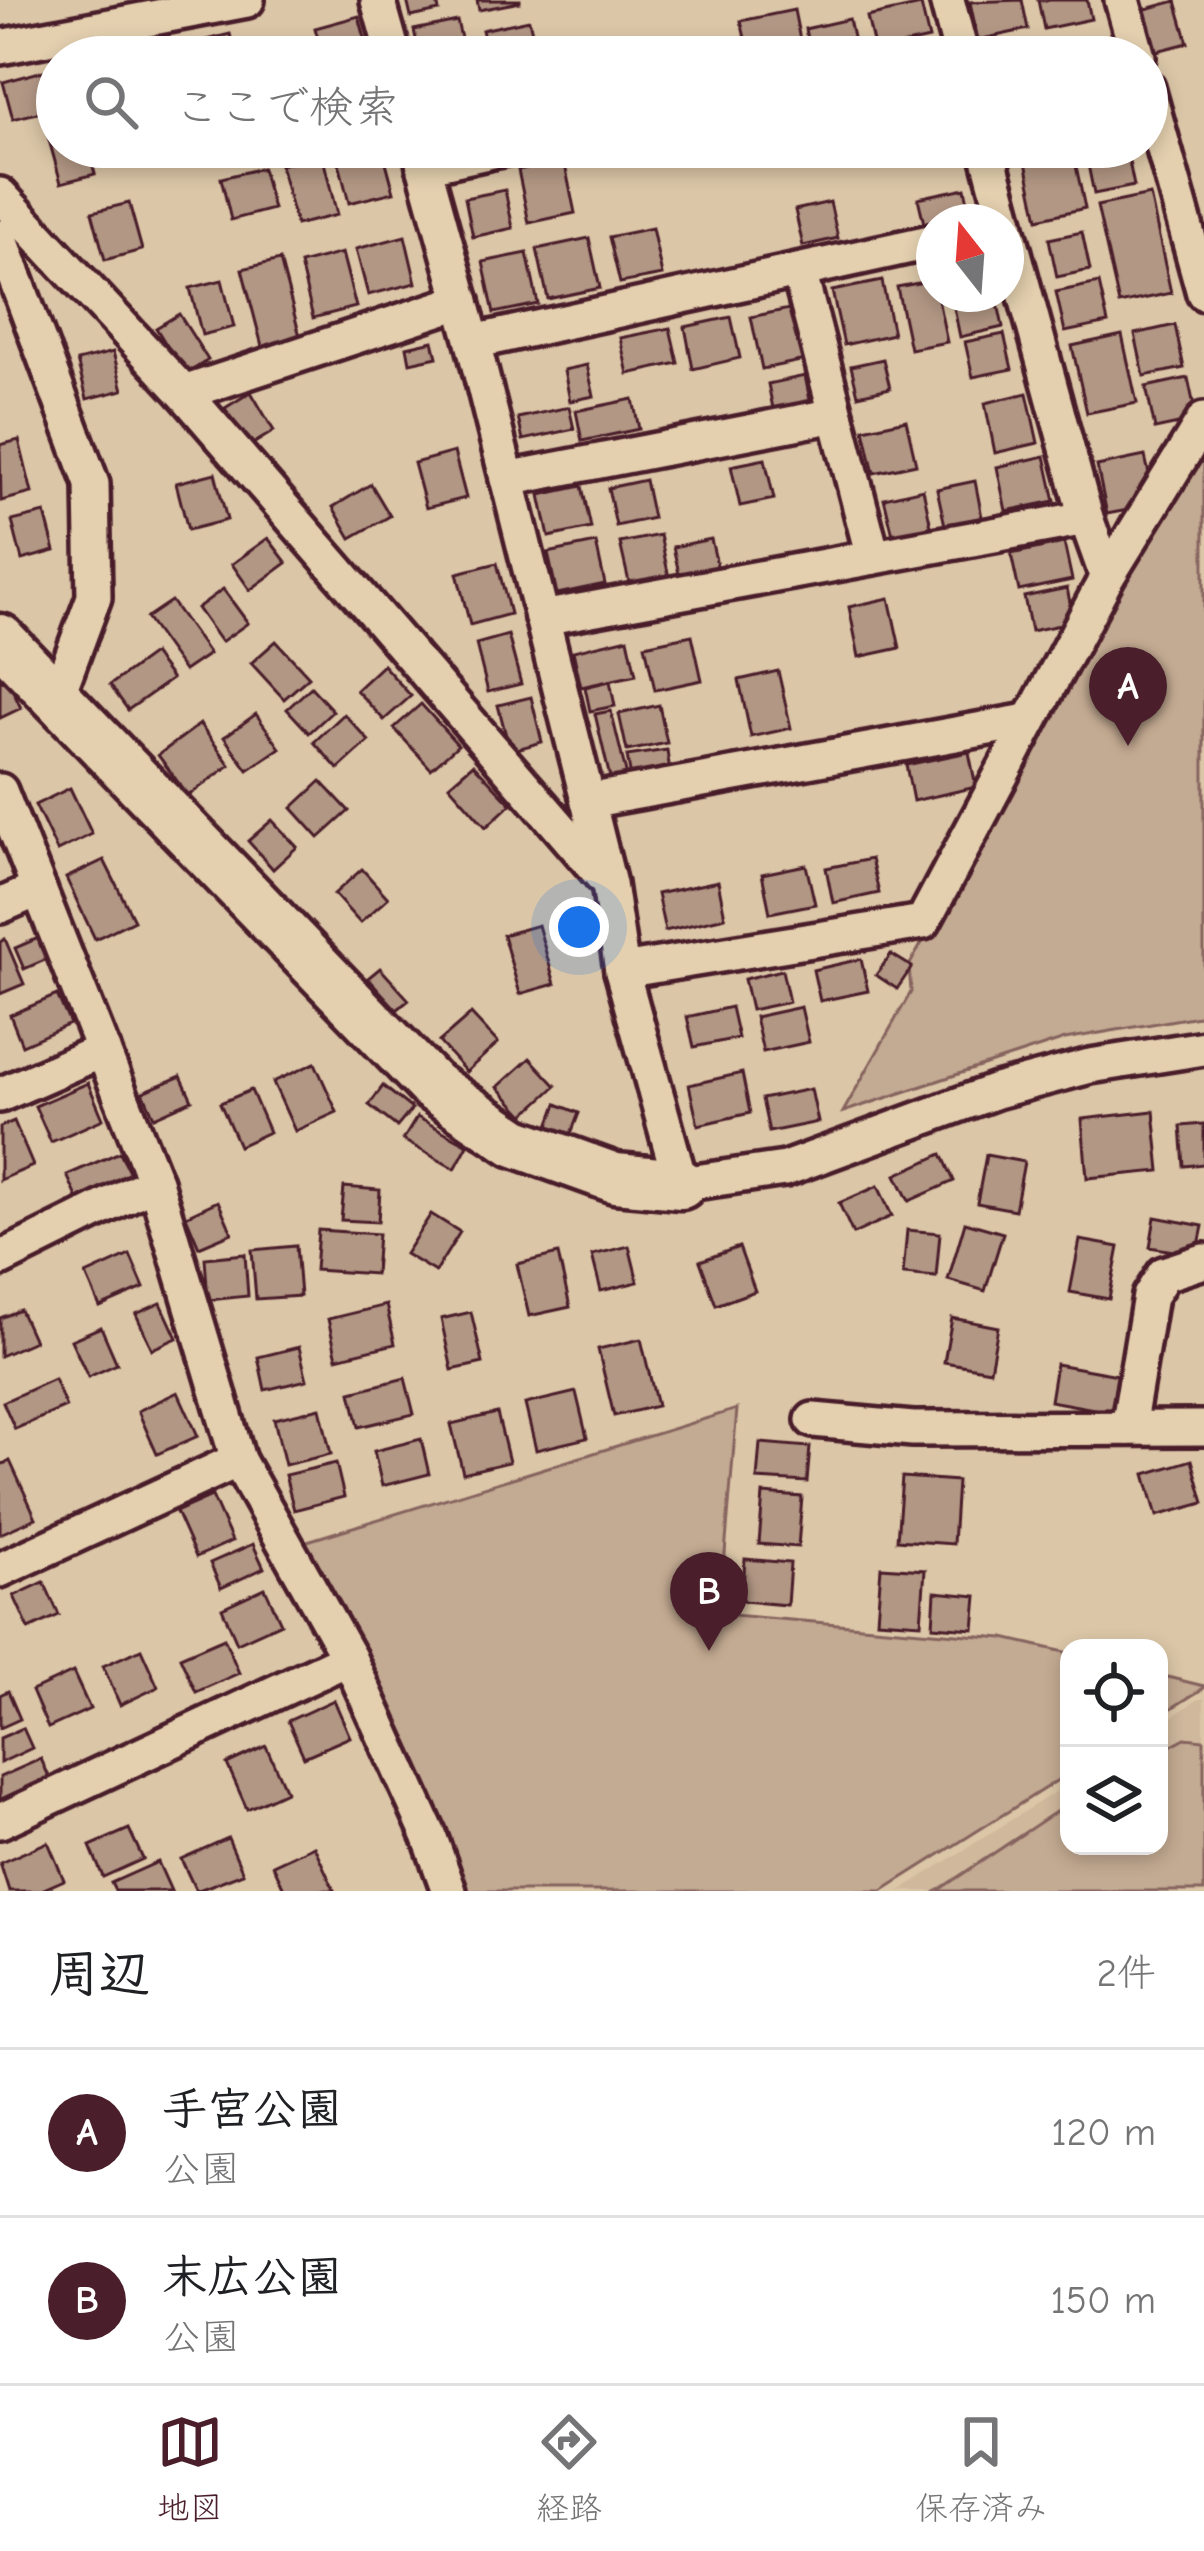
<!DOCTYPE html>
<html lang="ja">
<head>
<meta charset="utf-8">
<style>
  :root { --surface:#fff; --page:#f2f2f2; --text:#202124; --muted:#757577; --line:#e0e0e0; --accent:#4a1f2b }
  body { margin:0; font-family:"Comic Neue","Klee One",sans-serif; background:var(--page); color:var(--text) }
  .controls { position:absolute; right:36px; bottom:36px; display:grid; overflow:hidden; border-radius:24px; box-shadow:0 6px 18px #0003 }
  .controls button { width:108px; height:108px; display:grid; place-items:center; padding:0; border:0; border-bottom:3px solid var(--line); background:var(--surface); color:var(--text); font:60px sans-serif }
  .compass { position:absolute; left:916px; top:204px; width:108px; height:108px; border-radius:50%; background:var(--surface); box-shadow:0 6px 18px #0003; rotate:343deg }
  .you { position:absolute; left:579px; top:927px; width:42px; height:42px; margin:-30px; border:9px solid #fff; border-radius:50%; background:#1a73e8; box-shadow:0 0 0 18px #1a73e833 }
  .badge { display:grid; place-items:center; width:78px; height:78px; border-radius:50%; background:var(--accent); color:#fff; font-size:39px; font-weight:700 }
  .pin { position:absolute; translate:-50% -99px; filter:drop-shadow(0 3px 6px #0008) }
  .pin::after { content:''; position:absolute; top:63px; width:42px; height:36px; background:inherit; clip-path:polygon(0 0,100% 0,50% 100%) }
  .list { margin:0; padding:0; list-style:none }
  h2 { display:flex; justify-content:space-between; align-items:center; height:156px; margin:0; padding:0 48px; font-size:51px }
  h2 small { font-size:39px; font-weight:400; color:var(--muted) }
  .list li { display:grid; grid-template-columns:78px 1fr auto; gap:36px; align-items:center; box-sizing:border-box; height:168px; padding:0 48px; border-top:3px solid var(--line) }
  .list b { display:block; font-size:45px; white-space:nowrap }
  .list p { margin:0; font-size:39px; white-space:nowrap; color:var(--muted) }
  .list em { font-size:39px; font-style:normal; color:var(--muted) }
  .icon { flex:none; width:66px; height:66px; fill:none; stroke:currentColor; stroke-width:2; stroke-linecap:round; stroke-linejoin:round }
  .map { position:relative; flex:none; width:1204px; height:1891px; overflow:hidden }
  .search { position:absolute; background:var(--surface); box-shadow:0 6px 18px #0003; left:36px; right:36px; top:36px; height:132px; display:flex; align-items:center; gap:30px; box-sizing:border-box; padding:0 42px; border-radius:66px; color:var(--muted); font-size:45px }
  .sheet { height:492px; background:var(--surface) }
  nav { display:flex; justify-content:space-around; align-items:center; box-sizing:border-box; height:168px; border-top:3px solid var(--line); background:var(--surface); font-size:33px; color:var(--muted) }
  nav a { display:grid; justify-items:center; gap:6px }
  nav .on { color:var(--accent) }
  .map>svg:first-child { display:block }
  .built { fill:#cfb89c }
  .green { fill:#c3aa92; stroke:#86645e; stroke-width:3 }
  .building { fill:#b29784; stroke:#4a1f2b; stroke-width:3 }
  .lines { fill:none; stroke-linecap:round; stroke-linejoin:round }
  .street-casing { stroke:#4a1f2b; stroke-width:42 }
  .secondary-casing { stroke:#4a1f2b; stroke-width:57 }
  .street { stroke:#e4d0af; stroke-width:33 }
  .secondary { stroke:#e4d0af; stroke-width:48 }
</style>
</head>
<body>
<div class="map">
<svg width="1204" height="1891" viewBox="0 0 1204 1891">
  <rect width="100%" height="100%" fill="#dbc6a7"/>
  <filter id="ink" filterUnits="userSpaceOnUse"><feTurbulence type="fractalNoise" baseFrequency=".00833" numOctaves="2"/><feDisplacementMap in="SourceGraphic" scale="24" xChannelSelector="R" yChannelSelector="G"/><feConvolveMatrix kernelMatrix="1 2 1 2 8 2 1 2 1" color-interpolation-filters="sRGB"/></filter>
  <g filter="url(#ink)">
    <polygon class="built" points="1199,1699 1204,1699 1204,1891 900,1891 1069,1783 1069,1846 1159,1846 1159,1725"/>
    <g class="green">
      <polygon points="1204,437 1204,1015 1065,1039 843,1112 911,992 909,966"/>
      <polygon points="737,1409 720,1614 1004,1638 1069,1653 1069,1773 882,1891 466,1891 360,1648 301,1543"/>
      <polygon points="1159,1675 1204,1686 1204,1688 1159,1716"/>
      <polygon points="1185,1738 1204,1740 1204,1891 937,1891 1069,1803 1069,1846 1159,1846 1159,1752"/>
    </g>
    <g class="building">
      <polygon points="407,0 437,0 439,11 411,17"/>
      <polygon points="477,0 520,0 520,2 479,10"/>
      <polygon points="1022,0 1028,29 978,40 970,2"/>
      <polygon points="1038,0 1087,0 1091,19 1044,29"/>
      <polygon points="1176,1 1188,43 1153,52 1142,10"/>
      <polygon points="921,5 929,39 875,51 867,17"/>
      <polygon points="794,10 800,40 748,51 741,21"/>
      <polygon points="359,16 370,57 323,57 315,28"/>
      <polygon points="849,19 857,56 811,57 805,29"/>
      <polygon points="529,20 535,45 488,55 482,30"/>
      <polygon points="457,21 465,55 420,57 414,30"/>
      <polygon points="230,34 236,57 192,57 189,44"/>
      <polygon points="665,41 668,57 614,57 613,52"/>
      <polygon points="1083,42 1086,57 1062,57 1060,46"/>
      <polygon points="1049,47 1051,57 1003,57"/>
      <polygon points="43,71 53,109 13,119 3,82"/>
      <polygon points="57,131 57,147 88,147 95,174 61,183 47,133"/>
      <polygon points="132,147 176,147 178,157 137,167"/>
      <polygon points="367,147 382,147 394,192 349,203 337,155"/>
      <polygon points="1100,147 1126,147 1134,186 1094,194 1085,150"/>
      <polygon points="1073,152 1085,208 1038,219 1026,162"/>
      <polygon points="322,154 337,215 296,225 280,165"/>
      <polygon points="564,160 575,213 529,223 518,170"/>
      <polygon points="262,168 273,209 231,220 221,178"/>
      <polygon points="965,188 972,222 934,222 934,230 926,232 918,198"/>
      <polygon points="505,190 513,228 473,237 465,198"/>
      <polygon points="1150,195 1171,293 1119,304 1097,206"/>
      <polygon points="830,202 838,238 803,246 795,210"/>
      <polygon points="129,203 142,250 105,260 92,212"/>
      <polygon points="652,228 662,275 620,283 609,237"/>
      <polygon points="1082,232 1090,270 1057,277 1049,239"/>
      <polygon points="405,236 416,283 368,295 356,249"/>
      <polygon points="589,238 600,288 548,299 537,249"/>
      <polygon points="342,253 356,307 313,318 300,264"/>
      <polygon points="527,253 538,304 494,313 483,262"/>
      <polygon points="280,260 301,340 263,350 242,269"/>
      <polygon points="222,280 234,327 202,335 190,288"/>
      <polygon points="934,280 947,342 910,349 897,287"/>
      <polygon points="882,281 893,334 844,345 832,291"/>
      <polygon points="1099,283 1108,323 1065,332 1056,292"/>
      <polygon points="997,299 1003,327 960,337 954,308"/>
      <polygon points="794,308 805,360 762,369 751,317"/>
      <polygon points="179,314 208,360 185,375 156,328"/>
      <polygon points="731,317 740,358 693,369 685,327"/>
      <polygon points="1175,325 1184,368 1144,376 1135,334"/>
      <polygon points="670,328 678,363 628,374 620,338"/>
      <polygon points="1004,334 1012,369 973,377 965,342"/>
      <polygon points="1122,335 1137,403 1087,413 1072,346"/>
      <polygon points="433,341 437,357 410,363 407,347"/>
      <polygon points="113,352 123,390 87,399 77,361"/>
      <polygon points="883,359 890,388 858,395 851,366"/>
      <polygon points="587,365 594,396 570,401 564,370"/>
      <polygon points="805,376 812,410 775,418 768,384"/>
      <polygon points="1188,378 1197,420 1155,429 1146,387"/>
      <polygon points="251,392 274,431 248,447 225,408"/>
      <polygon points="1027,393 1038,443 995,453 985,403"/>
      <polygon points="633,399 639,429 582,441 576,411"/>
      <polygon points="569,407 574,429 523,440 518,418"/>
      <polygon points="906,420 916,464 874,473 864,429"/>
      <polygon points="19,440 32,493 1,501 0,445"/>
      <polygon points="454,452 466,498 426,508 414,463"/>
      <polygon points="1045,456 1055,501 1006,511 997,467"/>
      <polygon points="1145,456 1153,492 1135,495 1138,508 1107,514 1097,466"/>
      <polygon points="765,459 774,499 740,506 731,466"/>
      <polygon points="215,473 227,520 188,530 176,483"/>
      <polygon points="645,480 653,518 616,526 608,488"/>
      <polygon points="975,481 983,522 946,530 937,489"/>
      <polygon points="371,484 390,516 351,538 333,507"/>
      <polygon points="582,486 591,528 549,537 540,495"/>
      <polygon points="923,489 932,531 894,539 884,498"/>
      <polygon points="45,513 55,551 22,560 12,521"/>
      <polygon points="660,535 670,582 631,591 620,543"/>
      <polygon points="268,538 287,563 250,590 232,564"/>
      <polygon points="711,539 720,578 682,586 673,547"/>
      <polygon points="596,543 605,584 557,594 548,553"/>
      <polygon points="1064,543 1072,580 1019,591 1011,554"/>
      <polygon points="497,563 510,614 470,625 457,573"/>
      <polygon points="1067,588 1074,622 1031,631 1024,597"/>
      <polygon points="223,589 248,623 221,642 197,608"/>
      <polygon points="889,598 900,648 859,657 849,607"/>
      <polygon points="171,601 209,654 184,671 146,618"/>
      <polygon points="508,635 521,684 488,692 476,644"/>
      <polygon points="692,635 702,680 655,690 645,645"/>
      <polygon points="628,638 636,675 581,687 573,651"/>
      <polygon points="276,641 309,677 284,699 251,663"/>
      <polygon points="153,654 172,679 128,710 110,685"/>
      <polygon points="0,663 21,708 0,718"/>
      <polygon points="383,665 411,696 384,720 356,690"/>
      <polygon points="778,671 791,728 751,737 739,680"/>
      <polygon points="610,681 615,706 590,711 585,687"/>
      <polygon points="311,687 333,711 309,733 287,709"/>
      <polygon points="531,697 542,742 510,751 498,705"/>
      <polygon points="421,704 458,745 431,769 394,728"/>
      <polygon points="659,705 667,743 627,751 619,714"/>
      <polygon points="611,711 627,777 611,782 595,714"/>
      <polygon points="256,714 280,748 248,770 224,737"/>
      <polygon points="344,714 369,741 338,769 314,742"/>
      <polygon points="200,724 230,765 188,796 158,755"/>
      <polygon points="667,750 670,772 631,778 627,756"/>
      <polygon points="969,752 976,787 913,801 906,765"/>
      <polygon points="473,764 511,804 486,827 449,785"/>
      <polygon points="321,781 349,811 319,838 292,808"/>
      <polygon points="70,788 92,834 57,851 35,805"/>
      <polygon points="272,820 297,847 273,869 248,841"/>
      <polygon points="871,859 879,893 833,903 826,868"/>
      <polygon points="104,860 134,920 95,939 66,878"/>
      <polygon points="806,865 815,904 770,913 762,874"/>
      <polygon points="362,869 388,898 360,923 334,894"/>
      <polygon points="718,881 725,917 665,931 657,894"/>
      <polygon points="538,925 555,984 520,994 503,935"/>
      <polygon points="43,936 52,957 24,969 15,948"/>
      <polygon points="5,939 24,984 0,994 0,942"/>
      <polygon points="891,954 912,967 897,989 876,975"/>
      <polygon points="861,959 868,991 820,1001 813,970"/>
      <polygon points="380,968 409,1000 397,1010 368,978"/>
      <polygon points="782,970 789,1002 751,1010 744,979"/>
      <polygon points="57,995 70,1024 22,1045 10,1015"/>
      <polygon points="731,1007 738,1038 694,1047 687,1017"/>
      <polygon points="801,1007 809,1042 763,1052 755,1017"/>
      <polygon points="471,1014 498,1043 466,1072 439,1042"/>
      <polygon points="530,1058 556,1086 524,1115 498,1087"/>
      <polygon points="315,1063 337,1112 295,1131 273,1082"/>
      <polygon points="742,1073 750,1113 698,1125 689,1085"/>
      <polygon points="181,1076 192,1100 154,1117 143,1092"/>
      <polygon points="88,1083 103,1119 51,1142 35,1106"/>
      <polygon points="383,1086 412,1109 397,1127 369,1105"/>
      <polygon points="811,1089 818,1122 769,1132 762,1099"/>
      <polygon points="251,1090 269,1132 239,1146 220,1103"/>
      <polygon points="557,1104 579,1113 570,1136 548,1128"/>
      <polygon points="1154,1111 1160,1171 1087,1178 1082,1119"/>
      <polygon points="417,1117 468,1145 455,1169 403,1140"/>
      <polygon points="14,1121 33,1166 0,1180 0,1127"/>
      <polygon points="1204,1124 1204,1164 1184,1166 1181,1126"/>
      <polygon points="120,1152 134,1183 81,1206 67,1175"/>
      <polygon points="942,1154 954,1181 909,1201 896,1175"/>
      <polygon points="986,1155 1024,1162 1015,1210 977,1203"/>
      <polygon points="878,1186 892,1216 853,1234 839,1203"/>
      <polygon points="344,1187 380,1190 378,1222 341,1220"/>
      <polygon points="218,1201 232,1233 199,1247 186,1216"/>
      <polygon points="431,1214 460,1232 435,1272 405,1254"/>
      <polygon points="1155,1217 1203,1226 1197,1255 1150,1247"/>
      <polygon points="965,1222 1003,1233 985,1291 948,1280"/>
      <polygon points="318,1230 378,1234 375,1274 315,1270"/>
      <polygon points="907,1230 940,1233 936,1277 903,1274"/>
      <polygon points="1080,1240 1119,1247 1109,1299 1070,1292"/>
      <polygon points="296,1246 300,1296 256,1299 252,1250"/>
      <polygon points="629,1246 638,1282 601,1291 592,1255"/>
      <polygon points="739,1247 755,1291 716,1305 700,1261"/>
      <polygon points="245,1254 248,1296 208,1300 205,1258"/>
      <polygon points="558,1254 570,1307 529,1316 517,1264"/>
      <polygon points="130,1255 144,1288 100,1307 86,1275"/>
      <polygon points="161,1303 177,1338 152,1349 136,1314"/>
      <polygon points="386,1305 395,1344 337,1358 328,1319"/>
      <polygon points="20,1310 34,1341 0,1356 0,1318"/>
      <polygon points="471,1312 483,1363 452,1370 441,1319"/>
      <polygon points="952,1318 998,1327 990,1370 944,1362"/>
      <polygon points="101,1327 117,1364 88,1377 71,1340"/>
      <polygon points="641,1339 657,1406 614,1416 598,1349"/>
      <polygon points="299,1347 307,1380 265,1390 258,1357"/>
      <polygon points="1056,1364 1118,1375 1111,1412 1050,1401"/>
      <polygon points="405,1378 414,1414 359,1427 351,1392"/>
      <polygon points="54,1379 66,1407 15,1429 3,1402"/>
      <polygon points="178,1392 198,1436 157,1454 138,1411"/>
      <polygon points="576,1392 587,1438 536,1450 525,1404"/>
      <polygon points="320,1408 331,1454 285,1465 274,1419"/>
      <polygon points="497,1413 509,1462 463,1473 451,1424"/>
      <polygon points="421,1439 429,1474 382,1486 374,1451"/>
      <polygon points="760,1443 810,1447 807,1482 757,1479"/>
      <polygon points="1192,1460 1204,1503 1157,1516 1145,1474"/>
      <polygon points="10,1461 36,1518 0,1534 0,1465"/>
      <polygon points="336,1463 344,1497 294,1510 285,1475"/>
      <polygon points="902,1477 957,1481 953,1544 897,1540"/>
      <polygon points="763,1494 802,1497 798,1547 759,1544"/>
      <polygon points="212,1496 232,1541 196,1557 176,1512"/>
      <polygon points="253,1544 264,1568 221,1588 210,1563"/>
      <polygon points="745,1559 790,1563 787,1605 742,1601"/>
      <polygon points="881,1567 925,1570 921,1623 877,1620"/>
      <polygon points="44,1582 59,1615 29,1629 14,1596"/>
      <polygon points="265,1588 281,1623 237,1643 222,1608"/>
      <polygon points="935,1592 977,1596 974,1629 933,1626"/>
      <polygon points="224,1638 239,1673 196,1692 180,1657"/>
      <polygon points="141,1649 158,1687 120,1705 103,1666"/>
      <polygon points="73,1672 90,1709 48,1728 32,1691"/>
      <polygon points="8,1691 20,1719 0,1728 0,1695"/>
      <polygon points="334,1700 350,1737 304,1757 288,1721"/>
      <polygon points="23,1728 32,1748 0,1763 0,1738"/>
      <polygon points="266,1746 286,1791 247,1809 227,1764"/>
      <polygon points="41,1759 53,1785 0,1809 0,1777"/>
      <polygon points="129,1829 143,1859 103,1877 90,1846"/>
      <polygon points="228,1838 243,1873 196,1891 181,1859"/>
      <polygon points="48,1842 64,1880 39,1891 9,1891 0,1863"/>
      <polygon points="314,1846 334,1890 285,1891 273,1865"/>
      <polygon points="158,1862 171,1891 115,1891 111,1883"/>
    </g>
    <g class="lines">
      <g class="street-casing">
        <g id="street">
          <polyline points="378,0 394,57"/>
          <polyline points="947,0 962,57"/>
          <polyline points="1122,0 1138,57"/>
          <polyline points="0,47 247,0"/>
          <polyline points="1147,88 1204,293"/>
          <polyline points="419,147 473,342 609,884 622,971 681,1184 785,1169 996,1091 1090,1066 1204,1048"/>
          <polyline points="986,147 1006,222"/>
          <polyline points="424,166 511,147"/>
          <polyline points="0,195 184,393 603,877"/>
          <polyline points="1006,223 1086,518 1107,577"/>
          <polyline points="0,237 92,484 94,597 57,697"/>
          <polyline points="799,271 873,557"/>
          <polyline points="473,342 934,241"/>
          <polyline points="184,393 462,301"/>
          <polyline points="507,479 836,415"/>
          <polyline points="542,618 1086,518"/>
          <polyline points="0,791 155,1182 238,1460 349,1658 429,1835 449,1891"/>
          <polyline points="588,801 1027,721"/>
          <polyline points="0,906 39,889"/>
          <polyline points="622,971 923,922 1107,577 1204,420"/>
          <polyline points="0,1095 103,1050"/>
          <polyline points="0,1259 155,1182"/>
          <polyline points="813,1420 913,1429 1204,1428"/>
          <polyline points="1128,1428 1150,1296 1164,1274 1204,1261"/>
          <polyline points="0,1570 238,1460"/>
          <polyline points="0,1821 349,1658"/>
        </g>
      </g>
      <g class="secondary-casing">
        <polyline id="secondary" points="0,639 432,1086 515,1142 615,1178 681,1184"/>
      </g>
      <use href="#street" class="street"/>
      <use href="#secondary" class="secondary"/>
    </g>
  </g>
</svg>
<div class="controls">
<button><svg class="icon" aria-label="locate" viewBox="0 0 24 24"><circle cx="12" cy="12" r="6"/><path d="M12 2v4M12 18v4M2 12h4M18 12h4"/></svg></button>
<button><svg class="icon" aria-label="layers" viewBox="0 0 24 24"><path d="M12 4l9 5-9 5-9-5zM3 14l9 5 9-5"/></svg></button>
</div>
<svg class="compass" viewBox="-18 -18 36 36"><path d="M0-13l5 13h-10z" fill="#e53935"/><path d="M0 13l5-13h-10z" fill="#757577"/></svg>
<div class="you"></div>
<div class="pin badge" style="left:1128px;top:746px">A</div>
<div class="pin badge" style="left:709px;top:1651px">B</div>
<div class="search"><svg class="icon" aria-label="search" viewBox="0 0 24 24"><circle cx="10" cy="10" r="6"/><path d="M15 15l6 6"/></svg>ここで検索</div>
</div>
<section class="sheet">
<h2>周辺<small>2件</small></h2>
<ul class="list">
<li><span class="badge">A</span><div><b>手宮公園</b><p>公園</p></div><em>120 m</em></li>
<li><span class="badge">B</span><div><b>末広公園</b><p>公園</p></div><em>150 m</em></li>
</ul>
</section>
<nav>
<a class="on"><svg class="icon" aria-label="map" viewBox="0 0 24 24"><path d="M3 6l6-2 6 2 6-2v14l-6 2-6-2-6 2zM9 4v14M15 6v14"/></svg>地図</a>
<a><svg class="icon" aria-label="directions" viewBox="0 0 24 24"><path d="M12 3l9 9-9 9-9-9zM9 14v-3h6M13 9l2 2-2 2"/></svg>経路</a>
<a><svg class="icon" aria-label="saved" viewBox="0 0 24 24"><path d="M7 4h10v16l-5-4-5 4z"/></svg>保存済み</a>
</nav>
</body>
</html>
